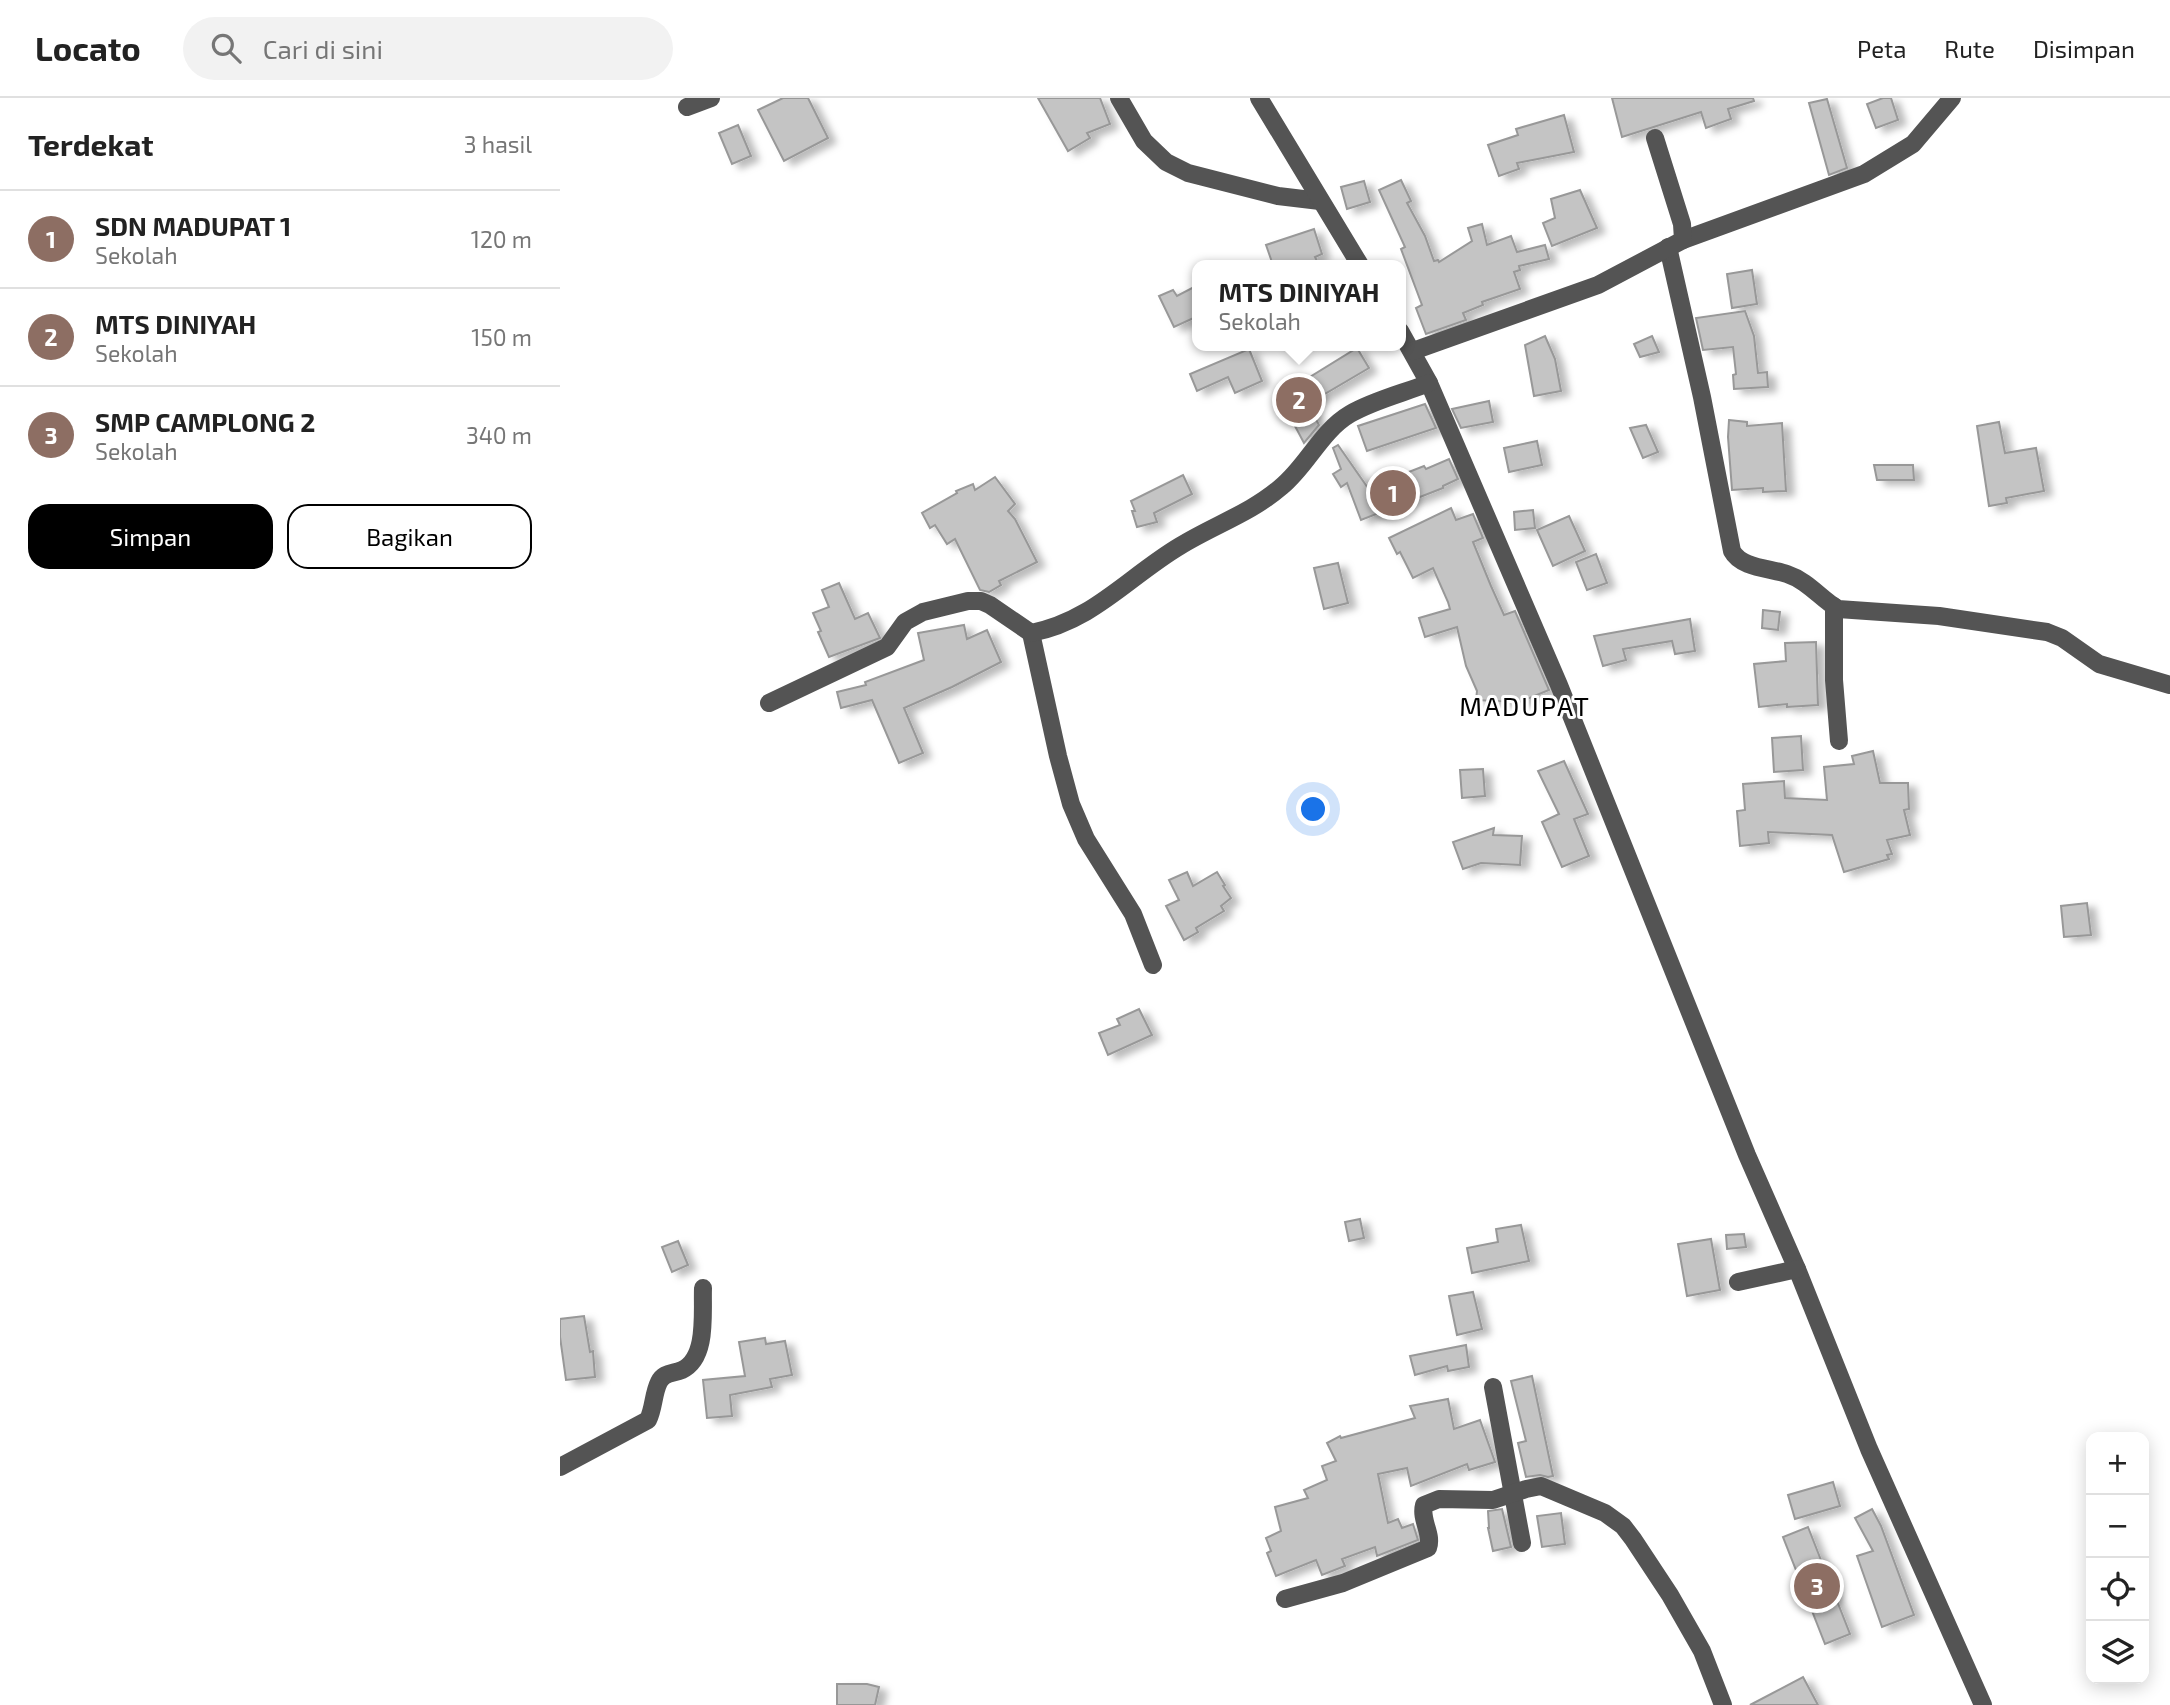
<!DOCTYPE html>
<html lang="id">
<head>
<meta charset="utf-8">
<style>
  :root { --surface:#fff; --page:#f2f2f2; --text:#222; --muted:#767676; --line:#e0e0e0; --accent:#000 }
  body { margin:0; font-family:"Exo 2",sans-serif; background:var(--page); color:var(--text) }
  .controls { position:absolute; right:21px; bottom:21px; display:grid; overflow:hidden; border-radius:14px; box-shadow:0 4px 18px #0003 }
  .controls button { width:63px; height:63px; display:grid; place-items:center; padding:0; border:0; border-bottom:2px solid var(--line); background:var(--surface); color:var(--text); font:35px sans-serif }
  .you { position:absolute; left:754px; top:712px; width:24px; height:24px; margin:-18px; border:5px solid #fff; border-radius:50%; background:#1a73e8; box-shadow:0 0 0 10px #1a73e833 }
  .badge { display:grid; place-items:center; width:46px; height:46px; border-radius:50%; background:var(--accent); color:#fff; font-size:23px; font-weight:700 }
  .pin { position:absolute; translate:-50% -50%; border:4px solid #fff; box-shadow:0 2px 7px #0006 }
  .popup { position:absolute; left:632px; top:162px; width:214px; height:91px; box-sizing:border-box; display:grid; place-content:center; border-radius:14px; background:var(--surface); filter:drop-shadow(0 2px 5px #0005); font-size:23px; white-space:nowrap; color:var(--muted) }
  .popup b { font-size:26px; color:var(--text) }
  .popup::after { content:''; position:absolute; left:50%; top:100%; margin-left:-14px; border:14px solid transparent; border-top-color:var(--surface) }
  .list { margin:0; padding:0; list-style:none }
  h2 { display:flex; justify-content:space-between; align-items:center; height:91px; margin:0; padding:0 28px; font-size:30px }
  h2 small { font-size:23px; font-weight:400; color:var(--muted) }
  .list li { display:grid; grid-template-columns:46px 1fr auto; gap:21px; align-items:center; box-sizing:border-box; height:98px; padding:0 28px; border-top:2px solid var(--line) }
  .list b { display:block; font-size:26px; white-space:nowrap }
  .list p { margin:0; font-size:23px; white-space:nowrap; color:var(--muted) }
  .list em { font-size:23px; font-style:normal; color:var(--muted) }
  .actions { display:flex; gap:14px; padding:21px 28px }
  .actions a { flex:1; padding:16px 0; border:2px solid var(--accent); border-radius:21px; text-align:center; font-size:24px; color:var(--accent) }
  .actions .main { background:var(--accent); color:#fff }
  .icon { flex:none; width:38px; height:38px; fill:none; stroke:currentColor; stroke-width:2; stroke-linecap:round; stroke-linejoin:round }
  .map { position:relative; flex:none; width:1610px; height:1607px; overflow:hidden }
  header { display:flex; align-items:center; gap:42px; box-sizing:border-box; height:98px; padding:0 35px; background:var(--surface); border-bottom:2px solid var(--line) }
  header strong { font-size:33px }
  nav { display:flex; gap:38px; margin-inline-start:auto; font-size:24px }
  .search { width:490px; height:63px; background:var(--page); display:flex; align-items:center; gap:18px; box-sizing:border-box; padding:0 24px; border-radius:38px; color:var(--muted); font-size:26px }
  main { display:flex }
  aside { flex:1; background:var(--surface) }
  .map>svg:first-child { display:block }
  .building { fill:#c4c4c4; stroke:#989898; stroke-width:2; filter:url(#shadow) }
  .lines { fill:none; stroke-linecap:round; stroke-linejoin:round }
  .minor { stroke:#545454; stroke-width:18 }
  .labels { text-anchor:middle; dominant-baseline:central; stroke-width:6; stroke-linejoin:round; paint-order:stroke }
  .quarter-label { font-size:26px; letter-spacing:2px; fill:#000; stroke:#fff }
</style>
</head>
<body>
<header>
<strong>Locato</strong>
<div class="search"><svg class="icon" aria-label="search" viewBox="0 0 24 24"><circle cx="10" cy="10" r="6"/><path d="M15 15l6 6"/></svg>Cari di sini</div>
<nav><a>Peta</a><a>Rute</a><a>Disimpan</a></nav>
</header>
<main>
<aside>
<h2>Terdekat<small>3 hasil</small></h2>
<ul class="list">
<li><span class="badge" style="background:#8d6e63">1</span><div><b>SDN MADUPAT 1</b><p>Sekolah</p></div><em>120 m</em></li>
<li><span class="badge" style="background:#8d6e63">2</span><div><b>MTS DINIYAH</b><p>Sekolah</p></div><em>150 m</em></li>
<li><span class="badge" style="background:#8d6e63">3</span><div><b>SMP CAMPLONG 2</b><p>Sekolah</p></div><em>340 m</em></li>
</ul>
<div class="actions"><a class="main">Simpan</a><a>Bagikan</a></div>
</aside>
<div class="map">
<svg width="1610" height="1607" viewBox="0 0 1610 1607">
  <defs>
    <filter id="shadow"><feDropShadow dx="8" dy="4.5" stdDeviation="3.5" flood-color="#0004"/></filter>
  </defs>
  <rect width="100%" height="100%" fill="#fff"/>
  <g class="building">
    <polygon points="223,0 248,0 268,40 224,63 198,12"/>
    <polygon points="478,0 540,0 550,26 527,35 530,40 508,53"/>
    <polygon points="1052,0 1193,0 1194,3 1168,11 1171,21 1146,30 1141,14 1062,39"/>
    <polygon points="1323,0 1331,0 1338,22 1316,30 1307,6"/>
    <polygon points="1267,1 1287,70 1269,77 1249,5"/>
    <polygon points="1004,17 1014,54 957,65 959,71 939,78 928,47 958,37 956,31"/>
    <polygon points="178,27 191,58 172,66 159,35"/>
    <polygon points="841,82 851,103 847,105 865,138 874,163 878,162 879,164 912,143 908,130 922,126 927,147 951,138 957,154 985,147 989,161 959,168 960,172 954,174 960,191 922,204 923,207 903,215 906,222 866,236 856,210 862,207 841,151 845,149 819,92"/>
    <polygon points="804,83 810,104 787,111 781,89"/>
    <polygon points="1020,92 1037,130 992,148 983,125 995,120 991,101"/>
    <polygon points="754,131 762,156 755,159 759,167 713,167 706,147"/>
    <polygon points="1192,172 1197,206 1172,210 1167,176"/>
    <polygon points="638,187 638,218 614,229 599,198 613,192 617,198"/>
    <polygon points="1185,213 1194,238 1198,275 1207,274 1208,289 1174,291 1173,277 1176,276 1173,249 1143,252 1136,220"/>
    <polygon points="985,238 995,261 1001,293 974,298 965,247"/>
    <polygon points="1092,238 1099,254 1080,259 1074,246"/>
    <polygon points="797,250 809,270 748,306 759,327 744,345 719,298"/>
    <polygon points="689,251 702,283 675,295 668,279 637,293 630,276"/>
    <polygon points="929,303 933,324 901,330 892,311"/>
    <polygon points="865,306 876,330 807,353 798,328"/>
    <polygon points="1169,322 1187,324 1187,328 1222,325 1226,393 1203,394 1203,390 1172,392 1168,339"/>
    <polygon points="1439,324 1445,355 1476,350 1484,393 1446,400 1447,405 1429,408 1417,328"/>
    <polygon points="1086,327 1098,354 1083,360 1070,330"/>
    <polygon points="977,343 982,367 949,374 944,350"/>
    <polygon points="778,347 808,390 864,368 866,371 889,361 898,381 883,388 883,390 801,422 787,385 781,389 773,376 781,371 773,350"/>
    <polygon points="1314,367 1353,367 1354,382 1317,382"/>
    <polygon points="623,377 632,396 594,415 597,424 577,429 572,413 575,413 571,403"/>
    <polygon points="435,379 455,406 448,413 455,421 477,464 439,483 441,487 429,494 420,492 395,441 387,446 375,427 370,430 362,415 397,395 396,393 413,386 415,392"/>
    <polygon points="891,410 896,422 913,416 923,440 913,444 931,488 944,517 955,513 989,592 955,606 954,604 916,602 917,593 906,568 897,529 865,539 859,520 890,511 888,504 873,470 853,480 840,454 837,456 829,440"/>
    <polygon points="973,412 975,430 955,432 954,414"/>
    <polygon points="1009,418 1025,453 993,468 977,432"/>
    <polygon points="1036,456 1047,485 1027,492 1016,464"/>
    <polygon points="778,465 788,505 764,511 754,470"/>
    <polygon points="279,485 295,521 308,515 320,540 269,559 258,534 261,533 253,515 269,509 262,492"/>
    <polygon points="1203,512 1220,514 1218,532 1202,530"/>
    <polygon points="1130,521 1135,553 1115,556 1112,543 1063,551 1066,562 1043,568 1034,538"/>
    <polygon points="404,527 407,541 427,532 441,564 392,589 344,610 363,655 339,665 312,602 281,610 277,594 306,587 305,584 364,562 358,535"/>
    <polygon points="1256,544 1258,607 1227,609 1227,606 1199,609 1194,566 1226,563 1225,545"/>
    <polygon points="1241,638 1243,672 1214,674 1212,640"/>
    <polygon points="1313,653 1320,685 1348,685 1349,711 1344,712 1350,737 1327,742 1332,756 1327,757 1329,761 1284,774 1272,737 1208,734 1209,745 1180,748 1177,713 1185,712 1183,686 1224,683 1225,700 1267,702 1264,669 1294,666 1292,658"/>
    <polygon points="1004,663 1028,716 1014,721 1029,758 1002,769 982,724 999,716 978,673"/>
    <polygon points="923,671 925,698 902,700 900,672"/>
    <polygon points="934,730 933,737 962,738 960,767 921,765 903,771 893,744"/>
    <polygon points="627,774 633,788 657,774 665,787 663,788 671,800 661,808 664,813 636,830 638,834 624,842 606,808 619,802 609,782"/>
    <polygon points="1527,805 1531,837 1504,839 1501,808"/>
    <polygon points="579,911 592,937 548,957 539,935 560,927 557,921"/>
    <polygon points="800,1121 804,1140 789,1143 785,1124"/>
    <polygon points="961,1127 969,1163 912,1175 907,1150 938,1144 936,1131"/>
    <polygon points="1184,1136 1186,1149 1167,1151 1166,1137"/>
    <polygon points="1151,1141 1160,1192 1127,1198 1118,1146"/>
    <polygon points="118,1143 128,1167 112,1174 102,1149"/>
    <polygon points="913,1194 922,1231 897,1237 889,1198"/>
    <polygon points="24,1218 30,1254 33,1253 35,1279 6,1282 0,1239 0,1221"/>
    <polygon points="205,1240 206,1246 225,1243 232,1277 210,1281 212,1289 170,1297 172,1318 147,1320 143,1282 185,1278 179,1244"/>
    <polygon points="906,1247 909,1269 888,1273 887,1268 855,1277 850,1258"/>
    <polygon points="972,1278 993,1378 988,1379 980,1377 966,1379 958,1345 966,1343 951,1283"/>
    <polygon points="888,1301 894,1331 920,1322 935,1364 909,1372 907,1366 851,1388 847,1370 818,1376 828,1425 838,1421 842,1430 853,1426 858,1442 817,1458 815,1449 782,1461 785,1468 762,1477 756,1462 716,1478 707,1455 711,1453 706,1440 721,1433 715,1409 748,1400 744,1392 767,1382 762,1368 776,1363 767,1345 780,1338 781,1340 855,1320 850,1308"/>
    <polygon points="1273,1384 1280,1408 1235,1421 1228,1397"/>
    <polygon points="942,1411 951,1449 933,1453 928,1430 929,1430 928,1413"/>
    <polygon points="1312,1411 1321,1428 1354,1517 1322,1529 1297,1458 1313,1453 1295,1420"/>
    <polygon points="1001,1415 1005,1446 982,1449 977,1418"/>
    <polygon points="1248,1429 1290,1536 1265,1546 1223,1439"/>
    <polygon points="1243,1579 1258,1607 1190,1607"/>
    <polygon points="277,1586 307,1586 319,1589 315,1607 277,1607"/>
  </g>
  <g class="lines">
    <g class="minor">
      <polyline points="559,0 584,43 606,64 628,75 718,98 760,103"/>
      <polyline points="699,0 800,167"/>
      <polyline points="127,9 151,0"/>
      <polyline points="1123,142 1304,76 1353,46 1392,0"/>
      <path d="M1108,149l34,150 30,154c9,17 37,17 55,23 21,7 33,24 51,35l101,7 108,16 15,6 37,26 71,21"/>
      <polyline points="840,233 869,285 999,587 1187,1057 1237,1171 1309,1351 1423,1607"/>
      <polyline points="853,253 1038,187 1123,142 1122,126 1095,40"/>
      <polyline points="1274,508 1274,582 1279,643"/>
      <polyline points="471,535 498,658 511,706 526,741 573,816 593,867"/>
      <path d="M209,605l118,-56 18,-25 18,-10 45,-11h13l9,4 41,28c62,-12 97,-56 149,-87 34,-21 71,-33 101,-59 26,-21 40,-56 69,-73 24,-14 54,-21 79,-31"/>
      <polyline points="1178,1184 1237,1171"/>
      <polyline points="933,1289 962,1445"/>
      <path d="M0,1369l88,-47c6,-12 5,-26 11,-38 5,-10 14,-8 23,-12 26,-12 20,-58 21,-82"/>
      <path d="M725,1501l58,-16 85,-35c5,-14 -8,-28 -4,-43l15,-6 54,1 33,-11 15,-3 64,27 18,13 10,13 37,56 32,56 21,54"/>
    </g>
  </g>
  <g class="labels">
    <g class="quarter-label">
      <text x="965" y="607">MADUPAT</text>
    </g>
  </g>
</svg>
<div class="controls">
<button>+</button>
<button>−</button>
<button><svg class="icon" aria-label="locate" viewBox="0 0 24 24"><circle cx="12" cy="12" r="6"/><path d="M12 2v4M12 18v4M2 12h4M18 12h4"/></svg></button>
<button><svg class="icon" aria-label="layers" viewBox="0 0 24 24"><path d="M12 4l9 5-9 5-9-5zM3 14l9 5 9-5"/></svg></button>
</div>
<div class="you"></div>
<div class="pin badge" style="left:833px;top:395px;background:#8d6e63">1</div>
<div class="pin badge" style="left:739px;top:302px;background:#8d6e63">2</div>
<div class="popup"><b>MTS DINIYAH</b>Sekolah</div>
<div class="pin badge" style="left:1257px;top:1488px;background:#8d6e63">3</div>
</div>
</main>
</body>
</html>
